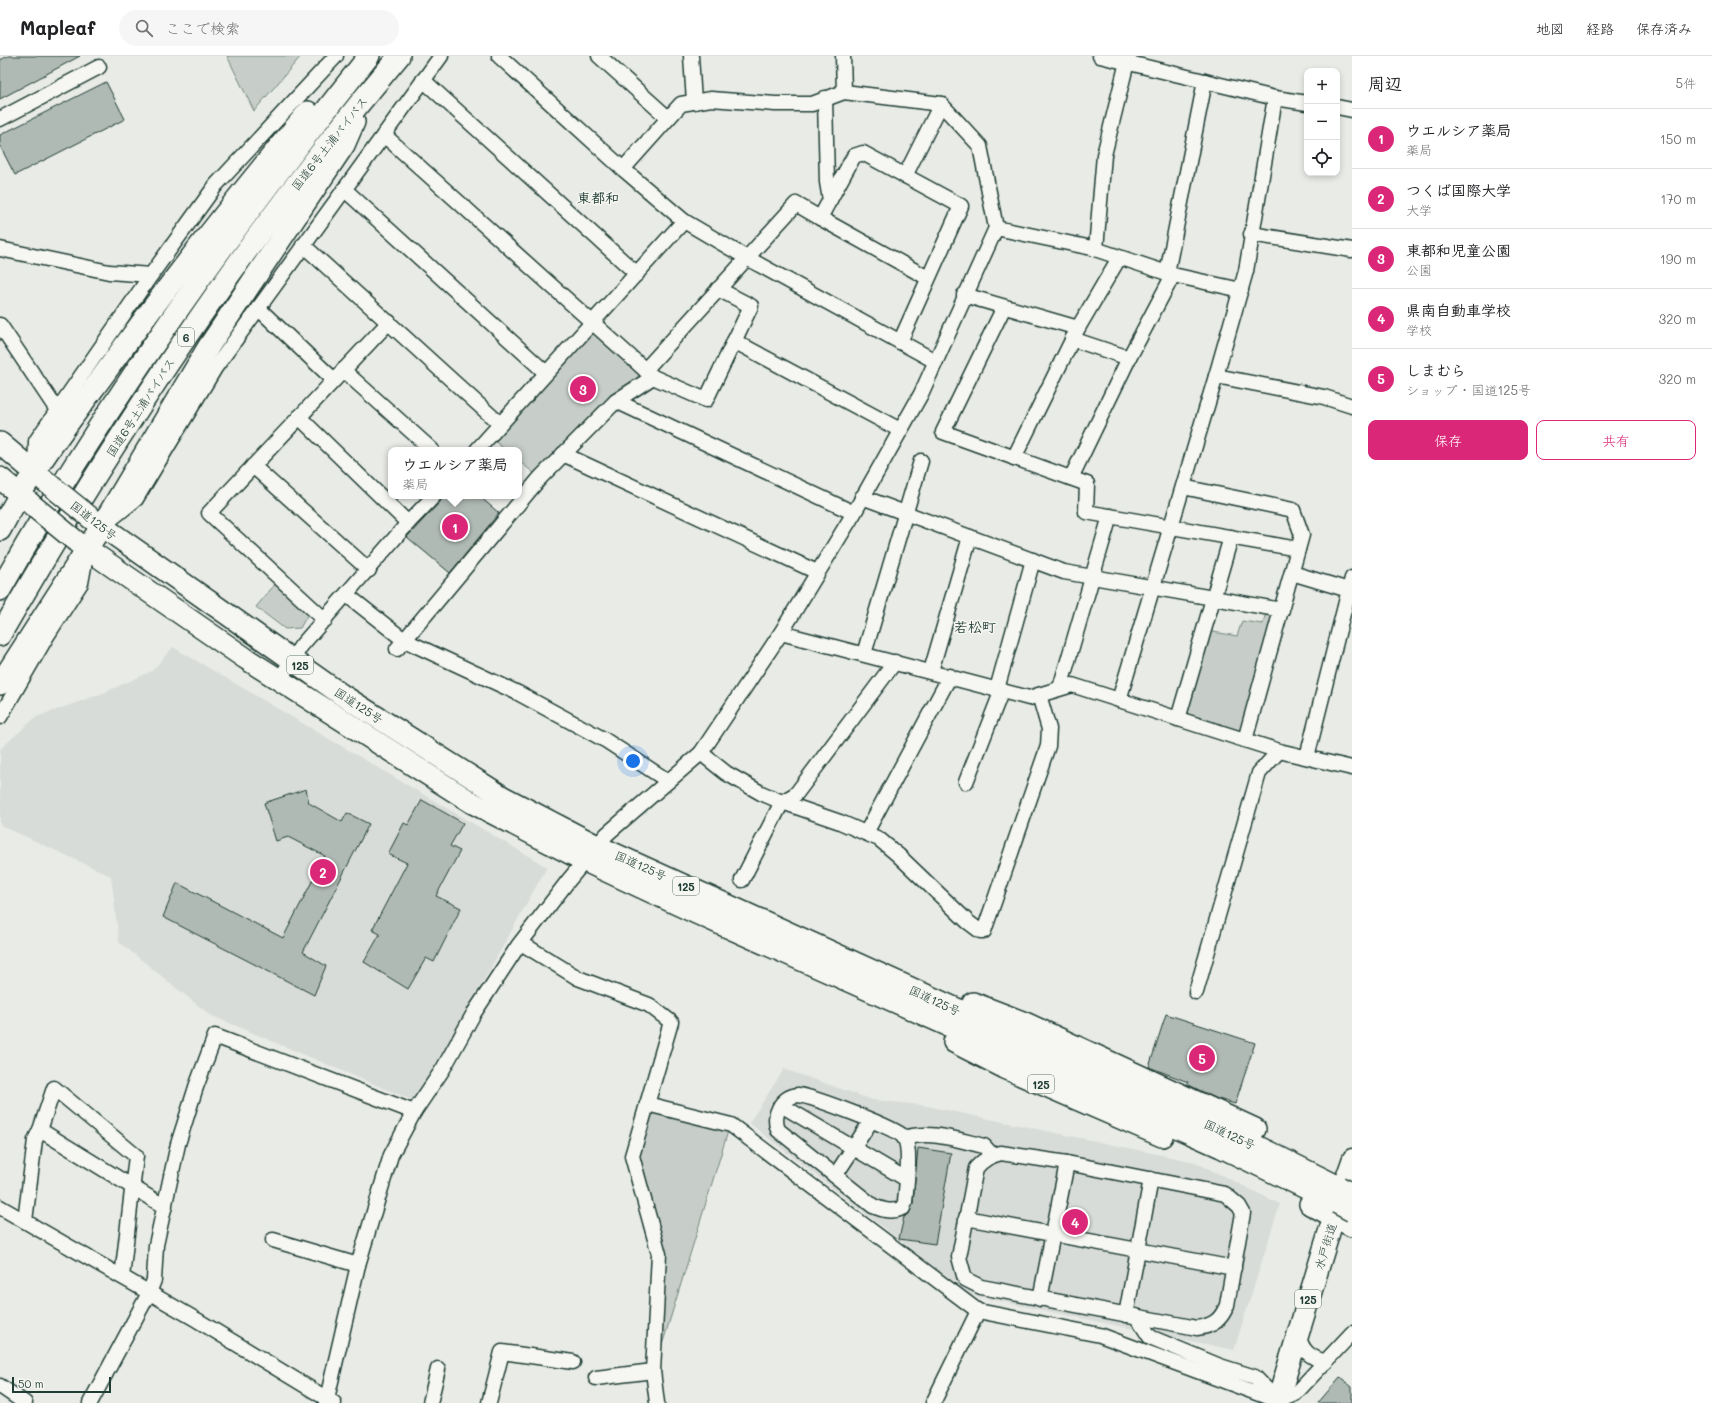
<!DOCTYPE html>
<html lang="ja">
<head>
<meta charset="utf-8">
<style>
  :root { --surface:#fff; --page:#f6f6f6; --text:#202124; --muted:#757577; --line:#e0e0e0; --accent:#db2777 }
  body { margin:0; font-family:Mali,"Klee One",sans-serif; background:var(--page); color:var(--text) }
  .controls { position:absolute; right:12px; top:12px; display:grid; overflow:hidden; border-radius:8px; box-shadow:0 2px 6px #0003 }
  .controls button { width:36px; height:36px; display:grid; place-items:center; padding:0; border:0; border-bottom:1px solid var(--line); background:var(--surface); color:var(--text); font:20px sans-serif }
  .scale { position:absolute; left:12px; bottom:10px; width:99px; box-sizing:border-box; padding-left:4px; border:2px solid #1f3d34; border-top:0; font-size:11px; line-height:14px; white-space:nowrap; color:#1f3d34; -webkit-text-stroke:3px #f6f6f2; paint-order:stroke }
  .you { position:absolute; left:633px; top:705px; width:14px; height:14px; margin:-10px; border:3px solid #fff; border-radius:50%; background:#1a73e8; box-shadow:0 0 0 6px #1a73e833 }
  .badge { display:grid; place-items:center; width:26px; height:26px; border-radius:50%; background:var(--accent); color:#fff; font-size:13px; font-weight:700 }
  .pin { position:absolute; translate:-50% -50%; border:2px solid #fff; box-shadow:0 1px 4px #0006 }
  .popup { position:absolute; left:388px; top:391px; width:134px; height:52px; box-sizing:border-box; display:grid; place-content:center; border-radius:8px; background:var(--surface); filter:drop-shadow(0 1px 3px #0005); font-size:13px; white-space:nowrap; color:var(--muted) }
  .popup b { font-size:15px; color:var(--text) }
  .popup::after { content:''; position:absolute; left:50%; top:100%; margin-left:-8px; border:8px solid transparent; border-top-color:var(--surface) }
  .list { margin:0; padding:0; list-style:none }
  h2 { display:flex; justify-content:space-between; align-items:center; height:52px; margin:0; padding:0 16px; font-size:17px }
  h2 small { font-size:13px; font-weight:400; color:var(--muted) }
  .list li { display:grid; grid-template-columns:26px 1fr auto; gap:12px; align-items:center; box-sizing:border-box; height:60px; padding:0 16px; border-top:1px solid var(--line) }
  .list b { display:block; font-size:15px; white-space:nowrap }
  .list p { margin:0; font-size:13px; white-space:nowrap; color:var(--muted) }
  .list em { font-size:13px; font-style:normal; color:var(--muted) }
  .actions { display:flex; gap:8px; padding:12px 16px }
  .actions a { flex:1; padding:9px 0; border:1px solid var(--accent); border-radius:8px; text-align:center; font-size:14px; color:var(--accent) }
  .actions .main { background:var(--accent); color:#fff }
  .icon { flex:none; width:22px; height:22px; fill:none; stroke:currentColor; stroke-width:2; stroke-linecap:round; stroke-linejoin:round }
  .map { position:relative; flex:none; width:1352px; height:1347px; overflow:hidden }
  header { display:flex; align-items:center; gap:24px; box-sizing:border-box; height:56px; padding:0 20px; background:var(--surface); border-bottom:1px solid var(--line) }
  header strong { font-size:19px }
  nav { display:flex; gap:22px; margin-inline-start:auto; font-size:14px }
  .search { width:280px; height:36px; background:var(--page); display:flex; align-items:center; gap:10px; box-sizing:border-box; padding:0 14px; border-radius:22px; color:var(--muted); font-size:15px }
  main { display:flex }
  aside { flex:1; background:var(--surface) }
  .map>svg:first-child { display:block }
  .built { fill:#d8dcd8 }
  .green { fill:#c7cec9; stroke:#73867e }
  .building { fill:#b0bab5; stroke:#1f3d34 }
  .lines { fill:none; stroke-linecap:round; stroke-linejoin:round }
  .minor-casing { stroke:#1f3d34; stroke-width:17 }
  .major-casing { stroke:#1f3d34; stroke-width:21 }
  .highway-casing { stroke:#1f3d34; stroke-width:24 }
  .minor { stroke:#f6f6f2; stroke-width:14 }
  .major { stroke:#f6f6f2; stroke-width:18 }
  .highway { stroke:#f6f6f2; stroke-width:21 }
  .highway-bridge-casing { stroke:#1f3d34; stroke-width:24; stroke-linecap:butt }
  .highway-bridge { stroke:#f6f6f2; stroke-width:21 }
  .labels { text-anchor:middle; dominant-baseline:central; stroke-width:3; stroke-linejoin:round; paint-order:stroke }
  .shield { fill:#f6f6f2; stroke:#60746d; stroke-width:1 }
  .shield-label { font-size:11px; font-weight:bold; fill:#1f3d34 }
  .street-label { font-size:12px; fill:#1f3d34; stroke:#f6f6f2 }
  .quarter-label { font-size:14px; font-weight:bold; fill:#1f3d34; stroke:#f6f6f2 }
</style>
</head>
<body>
<header>
<strong>Mapleaf</strong>
<div class="search"><svg class="icon" aria-label="search" viewBox="0 0 24 24"><circle cx="10" cy="10" r="6"/><path d="M15 15l6 6"/></svg>ここで検索</div>
<nav><a>地図</a><a>経路</a><a>保存済み</a></nav>
</header>
<main>
<div class="map">
<svg width="1352" height="1347" viewBox="0 0 1352 1347">
  <rect width="100%" height="100%" fill="#e9ebe7"/>
  <filter id="ink" filterUnits="userSpaceOnUse"><feTurbulence type="fractalNoise" baseFrequency=".025" numOctaves="2"/><feDisplacementMap in="SourceGraphic" scale="8" xChannelSelector="R" yChannelSelector="G"/><feConvolveMatrix kernelMatrix="1 2 1 2 8 2 1 2 1" color-interpolation-filters="sRGB"/></filter>
  <g filter="url(#ink)">
    <g class="built">
      <polygon points="173,591 547,811 416,1046 210,959 119,886 111,820 0,769 0,693 36,661 101,638 152,615"/>
      <polygon points="784,1013 873,1044 922,1049 1195,1106 1280,1148 1234,1294 970,1239 749,1067"/>
    </g>
    <g class="green">
      <polygon points="227,0 301,0 254,55"/>
      <polygon points="592,267 653,321 540,422 519,405 519,394 506,394 489,381"/>
      <polygon points="276,527 309,556 300,572 285,573 256,551"/>
      <polygon points="1278,556 1243,680 1182,660 1207,575 1237,580 1242,565 1263,568 1265,560"/>
      <polygon points="649,1051 729,1072 655,1312 663,1198 637,1095"/>
    </g>
    <g class="building">
      <polygon points="8,0 80,0 0,43 0,4"/>
      <polygon points="106,26 125,63 15,119 0,90 0,79"/>
      <polygon points="442,440 479,440 499,457 450,517 407,481 440,446"/>
      <polygon points="306,733 309,747 342,766 347,757 369,768 303,896 326,910 314,939 163,861 177,827 283,882 325,800 288,781 276,785 264,747"/>
      <polygon points="422,744 463,767 450,790 460,795 436,840 461,852 434,906 426,902 408,933 364,906 380,878 372,874 407,807 388,798 404,767 408,769"/>
      <polygon points="1166,958 1255,987 1235,1048 1215,1042 1187,1028 1188,1026 1149,1011"/>
      <polygon points="918,1092 951,1097 935,1188 899,1183 904,1161 909,1158 913,1147"/>
      <polygon points="1340,1321 1352,1331 1352,1347 1318,1347"/>
    </g>
    <g class="lines">
      <g class="minor-casing">
        <g id="minor">
          <polyline points="499,0 623,113 684,165 747,202 935,305"/>
          <polyline points="599,0 668,62"/>
          <polyline points="691,0 694,46"/>
          <polyline points="1100,0 1275,42 1307,47"/>
          <polyline points="423,24 637,218"/>
          <polyline points="825,42 827,126 830,144"/>
          <polyline points="1337,51 1352,54"/>
          <polyline points="0,63 99,11"/>
          <polyline points="384,79 653,321 616,345 540,422 397,593"/>
          <polyline points="623,113 681,48 711,43 775,48 812,48 844,36"/>
          <polyline points="905,120 941,48"/>
          <polyline points="344,133 546,317"/>
          <polyline points="820,162 928,222"/>
          <polyline points="996,172 1092,192 1173,219 1241,234"/>
          <polyline points="1251,178 1352,194"/>
          <polyline points="303,189 500,368"/>
          <polyline points="0,193 109,216 151,219"/>
          <polyline points="1096,193 1104,99 1127,6"/>
          <polyline points="1167,217 1205,25"/>
          <polyline points="964,239 1078,272"/>
          <polyline points="1004,251 943,376 1087,428 1086,456 1298,493"/>
          <polyline points="258,252 334,324"/>
          <polyline points="0,269 57,354"/>
          <polyline points="1072,283 1129,302"/>
          <polyline points="734,285 900,374"/>
          <polyline points="343,314 432,394"/>
          <polyline points="645,314 796,148 820,162 854,100 863,97 961,150 900,286"/>
          <polyline points="1216,320 1324,341 1352,350"/>
          <polyline points="653,321 706,344 751,250 718,233"/>
          <polyline points="616,345 854,457"/>
          <polyline points="299,361 408,467"/>
          <polyline points="477,394 684,165"/>
          <polyline points="563,398 817,516"/>
          <polyline points="1014,402 1078,272 1119,202"/>
          <polyline points="253,410 369,514"/>
          <polyline points="35,414 36,385 151,219 216,129 336,0"/>
          <polyline points="1071,422 1129,302 1173,219"/>
          <polyline points="1183,431 1293,454 1302,479 1245,684"/>
          <polyline points="862,441 1064,516 1282,554"/>
          <polyline points="110,464 136,443 215,312 441,0"/>
          <polyline points="1292,517 1352,535"/>
          <polyline points="347,539 404,584 518,637 605,684 668,725"/>
          <polyline points="325,564 209,457 389,266"/>
          <polyline points="781,577 1029,642 1072,629 1279,695 1352,712"/>
          <polyline points="864,598 921,405"/>
          <polyline points="931,615 970,481"/>
          <polyline points="279,624 301,590 408,467 434,440"/>
          <polyline points="1060,632 1110,460"/>
          <polyline points="997,633 1033,504"/>
          <polyline points="1119,644 1216,320 1246,215 1275,42"/>
          <polyline points="0,661 47,580 81,527 86,500"/>
          <polyline points="1178,663 1231,481"/>
          <polyline points="701,697 726,717 761,737 782,746 840,766 879,783 898,799 968,866 980,875 984,875 1048,690 1049,673 1039,639"/>
          <polyline points="1307,701 1352,522"/>
          <polyline points="966,726 1002,634"/>
          <polyline points="866,777 950,620"/>
          <polyline points="742,824 782,746 796,738 895,606"/>
          <polyline points="521,887 578,922 649,949 671,966 632,1100 659,1198 653,1315 657,1347"/>
          <polyline points="1196,936 1259,717 1279,695"/>
          <path d="M798,1039c13,1 99,33 106,42 8,12 2,50 1,65l-2,6c-11,5 -20,2 -30,-2l-95,-76c-6,-15 3,-33 20,-35z"/>
          <polyline points="647,1048 731,1069 978,1255 1100,1279 1278,1345"/>
          <polyline points="781,1049 906,1123"/>
          <polyline points="40,1074 54,1032 136,1100 122,1221"/>
          <path d="M904,1082c27,-8 54,2 80,8l8,9"/>
          <path d="M1001,1097l66,10 158,31 14,12 4,7 -16,92c-6,15 -14,21 -30,23l-216,-41 -16,-8 -6,-22 17,-89c8,-9 14,-12 25,-15z"/>
          <polyline points="835,1120 871,1065"/>
          <polyline points="0,1151 197,1264 334,1347"/>
          <polyline points="966,1162 1234,1212"/>
          <polyline points="25,1165 35,1084 40,1074 165,1151"/>
          <polyline points="273,1184 358,1209"/>
          <polyline points="1040,1243 1067,1107"/>
          <polyline points="1126,1259 1151,1123"/>
          <polyline points="1136,1260 1150,1281 1220,1310 1255,1321 1276,1343"/>
          <path d="M1298,1278c4,17 11,23 28,28"/>
          <polyline points="596,1322 653,1315"/>
          <polyline points="0,1330 25,1347"/>
          <polyline points="1278,1345 1295,1338 1352,1277"/>
          <polyline points="90,1347 149,1237 154,1224 156,1189 178,1088 196,1031 215,980 414,1056 443,1013 474,957 518,890 568,825 607,778 701,697 781,577 854,457 921,338 996,172 980,90 941,48 844,36 843,0"/>
          <polyline points="326,1347 358,1209 391,1099 414,1056"/>
          <polyline points="430,1347 438,1313"/>
          <polyline points="489,1347 502,1296 573,1306"/>
          <polyline points="933,1347 978,1255"/>
        </g>
      </g>
      <g class="major-casing">
        <polyline id="major" points="1346,1119 1352,1102"/>
      </g>
      <g class="highway-casing">
        <g id="highway">
          <polyline points="0,387 45,425"/>
          <polyline points="0,422 30,447"/>
          <polyline points="92,463 342,639 503,741 597,790 1228,1076 1339,1131"/>
          <path d="M0,474c28,-54 66,-104 102,-153 65,-91 134,-179 206,-265"/>
          <polyline points="77,486 245,602 471,746 585,805 696,857 1221,1091 1337,1147"/>
          <path d="M0,534c106,-188 234,-365 369,-534"/>
          <path d="M0,579c117,-203 247,-400 399,-579"/>
          <polyline points="0,628 101,471 209,290 344,89 354,66"/>
          <polyline points="973,947 1025,967 1255,1073"/>
          <polyline points="954,986 1005,1012 1162,1080"/>
          <polyline points="1310,1148 1352,1170"/>
          <polyline points="1277,1347 1338,1147"/>
        </g>
      </g>
      <use href="#minor" class="minor"/>
      <use href="#major" class="major"/>
      <use href="#highway" class="highway"/>
      <g class="highway-bridge-casing">
        <g id="highway-bridge">
          <polyline points="45,425 92,463"/>
          <polyline points="32,449 77,486"/>
          <polyline points="1339,1131 1352,1138"/>
          <polyline points="1337,1147 1352,1155"/>
        </g>
      </g>
      <use href="#highway-bridge" class="highway-bridge"/>
    </g>
  </g>
  <g class="labels">
    <g class="shield">
      <rect x="178" y="272" width="16" height="18" rx="3"/>
      <rect x="287" y="600" width="26" height="18" rx="3"/>
      <rect x="673" y="821" width="26" height="18" rx="3"/>
      <rect x="1028" y="1019" width="26" height="18" rx="3"/>
      <rect x="1295" y="1234" width="26" height="18" rx="3"/>
    </g>
    <g class="shield-label">
      <text x="186" y="281">6</text>
      <text x="300" y="609">125</text>
      <text x="686" y="830">125</text>
      <text x="1041" y="1028">125</text>
      <text x="1308" y="1243">125</text>
    </g>
    <g class="street-label">
      <text transform="translate(329 87) rotate(-52)">国道6号土浦バイパス</text>
      <text transform="translate(140 351) rotate(-57)">国道6号土浦バイパス</text>
      <text transform="translate(94 464) rotate(38)">国道125号</text>
      <text transform="translate(359 649) rotate(33)">国道125号</text>
      <text transform="translate(641 809) rotate(24)">国道125号</text>
      <text transform="translate(935 944) rotate(25)">国道125号</text>
      <text transform="translate(1230 1078) rotate(25)">国道125号</text>
      <text transform="translate(1325 1190) rotate(-73)">水戸街道</text>
    </g>
    <g class="quarter-label">
      <text x="598" y="141">東都和</text>
      <text x="975" y="570">若松町</text>
    </g>
  </g>
</svg>
<div class="controls">
<button>+</button>
<button>−</button>
<button><svg class="icon" aria-label="locate" viewBox="0 0 24 24"><circle cx="12" cy="12" r="6"/><path d="M12 2v4M12 18v4M2 12h4M18 12h4"/></svg></button>
</div>
<div class="scale">50 m</div>
<div class="you"></div>
<div class="pin badge" style="left:455px;top:471px">1</div>
<div class="popup"><b>ウエルシア薬局</b>薬局</div>
<div class="pin badge" style="left:323px;top:816px">2</div>
<div class="pin badge" style="left:583px;top:333px">3</div>
<div class="pin badge" style="left:1075px;top:1166px">4</div>
<div class="pin badge" style="left:1202px;top:1002px">5</div>
</div>
<aside>
<h2>周辺<small>5件</small></h2>
<ul class="list">
<li><span class="badge">1</span><div><b>ウエルシア薬局</b><p>薬局</p></div><em>150 m</em></li>
<li><span class="badge">2</span><div><b>つくば国際大学</b><p>大学</p></div><em>170 m</em></li>
<li><span class="badge">3</span><div><b>東都和児童公園</b><p>公園</p></div><em>190 m</em></li>
<li><span class="badge">4</span><div><b>県南自動車学校</b><p>学校</p></div><em>320 m</em></li>
<li><span class="badge">5</span><div><b>しまむら</b><p>ショップ · 国道125号</p></div><em>320 m</em></li>
</ul>
<div class="actions"><a class="main">保存</a><a>共有</a></div>
</aside>
</main>
</body>
</html>
